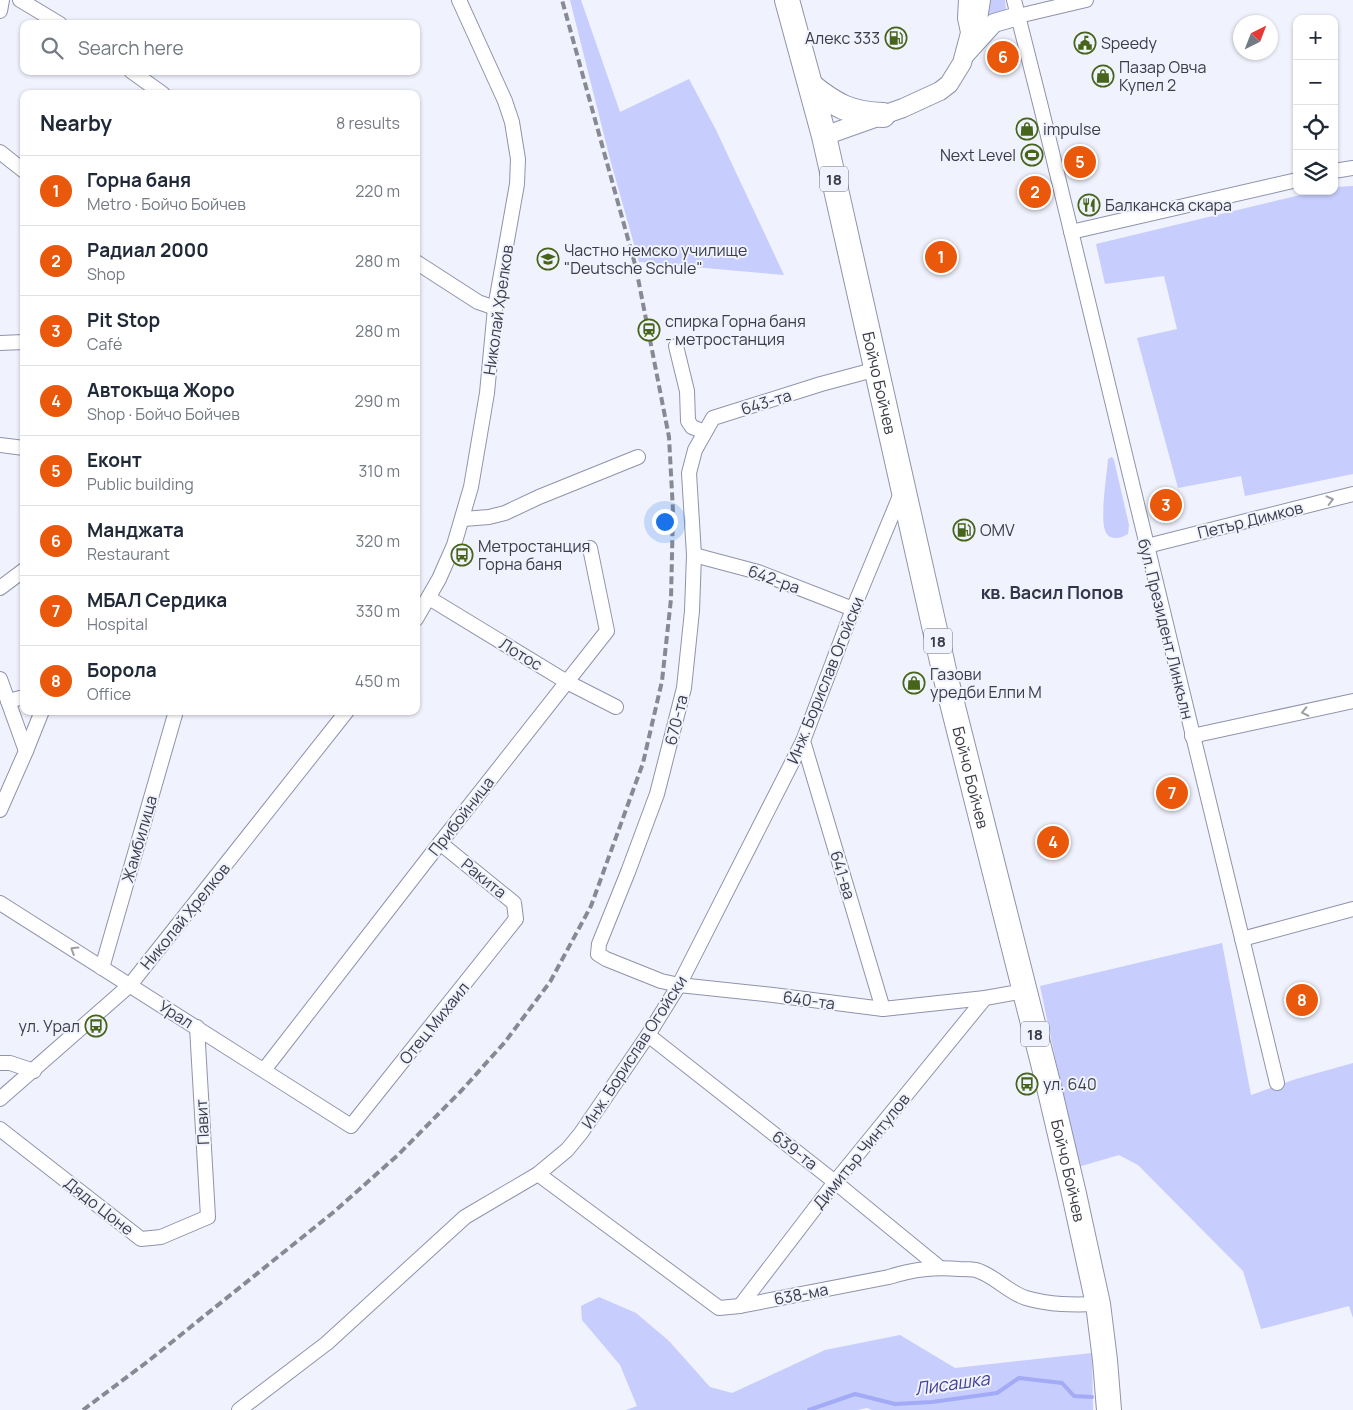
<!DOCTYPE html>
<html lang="en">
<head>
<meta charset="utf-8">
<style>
  :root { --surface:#fff; --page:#f2f2f3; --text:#1f2937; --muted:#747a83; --line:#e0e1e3; --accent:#ea580c }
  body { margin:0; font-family:Manrope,sans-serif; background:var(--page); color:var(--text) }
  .controls { position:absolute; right:15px; top:15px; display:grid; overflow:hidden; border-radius:10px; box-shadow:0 1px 4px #0004 }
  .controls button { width:45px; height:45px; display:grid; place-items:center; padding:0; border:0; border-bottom:1px solid var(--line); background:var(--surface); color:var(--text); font:25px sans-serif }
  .compass { position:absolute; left:1233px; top:15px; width:45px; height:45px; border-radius:50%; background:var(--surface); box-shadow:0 1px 4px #0004; rotate:42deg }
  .you { position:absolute; left:664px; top:521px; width:18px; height:18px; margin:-12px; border:4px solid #fff; border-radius:50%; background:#1a73e8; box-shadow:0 0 0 8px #1a73e833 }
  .badge { display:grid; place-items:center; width:32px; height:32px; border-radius:50%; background:var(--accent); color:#fff; font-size:16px; font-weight:700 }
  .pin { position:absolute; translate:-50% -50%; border:2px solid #fff; box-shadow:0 1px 5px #0006 }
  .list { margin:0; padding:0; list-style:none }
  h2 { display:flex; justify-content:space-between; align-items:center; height:65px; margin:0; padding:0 20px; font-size:21px }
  h2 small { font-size:16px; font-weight:400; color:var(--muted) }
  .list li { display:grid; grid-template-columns:32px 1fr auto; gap:15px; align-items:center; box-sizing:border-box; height:70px; padding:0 20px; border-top:1px solid var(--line) }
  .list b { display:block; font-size:19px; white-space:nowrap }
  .list p { margin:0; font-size:16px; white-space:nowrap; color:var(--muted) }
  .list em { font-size:16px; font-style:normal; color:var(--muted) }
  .icon { flex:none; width:28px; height:28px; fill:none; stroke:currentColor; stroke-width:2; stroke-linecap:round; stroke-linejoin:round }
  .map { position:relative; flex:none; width:1353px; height:1410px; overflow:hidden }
  .search { position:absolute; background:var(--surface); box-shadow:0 1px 4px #0004; left:20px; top:20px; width:400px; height:55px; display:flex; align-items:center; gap:12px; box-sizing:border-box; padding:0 18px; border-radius:10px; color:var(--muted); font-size:19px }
  .panel { position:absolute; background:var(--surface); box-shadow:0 1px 4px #0004; left:20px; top:90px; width:400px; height:625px; border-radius:10px }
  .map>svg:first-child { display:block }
  .green { fill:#c7cdfc }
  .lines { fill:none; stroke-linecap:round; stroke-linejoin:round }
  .stream { stroke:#a3abf6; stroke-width:4 }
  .minor-casing { stroke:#8f93ac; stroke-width:16 }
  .tertiary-casing { stroke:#8f93ac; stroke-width:20 }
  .trunk-casing { stroke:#8f93ac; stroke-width:26 }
  .minor { stroke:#fff; stroke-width:14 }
  .tertiary { stroke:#fff; stroke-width:18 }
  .trunk { stroke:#fff; stroke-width:24 }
  .rail { stroke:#878994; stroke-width:4; stroke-dasharray:8 4; stroke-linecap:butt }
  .oneway { stroke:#9c9ea3 }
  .labels { text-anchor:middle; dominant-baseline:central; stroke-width:4; stroke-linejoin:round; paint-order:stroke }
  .shield { fill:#f0f2fd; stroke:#71737e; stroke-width:1 }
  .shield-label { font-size:15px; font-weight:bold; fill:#3a3c47 }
  .poi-label { font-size:16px; fill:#3a3c47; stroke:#f0f2fd; text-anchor:start }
  .street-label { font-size:16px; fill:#3a3c47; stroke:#f0f2fd }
  .neighbourhood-label { font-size:18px; font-weight:bold; fill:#33354a; stroke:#f0f2fd }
  .water-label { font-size:18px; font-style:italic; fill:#414097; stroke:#f0f2fd }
</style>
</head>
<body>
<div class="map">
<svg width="1353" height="1410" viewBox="0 0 1353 1410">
  <rect width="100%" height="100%" fill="#f0f2fd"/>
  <g class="green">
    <polygon points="570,0 581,0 620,112 689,79 716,130 784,275 639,262 610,159"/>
    <polygon points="986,0 1005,0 1006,10 992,14 986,20"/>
    <polygon points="1353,186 1353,474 1245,496 1241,476 1178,488 1137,338 1177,329 1164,276 1105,284 1096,244 1317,191 1334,191 1334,187"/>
    <path d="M1112,457l2,3 15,65 -1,9c-8,5 -20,7 -23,-4 -5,-12 2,-56 3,-71z"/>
    <polygon points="1222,943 1251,1095 1296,1079 1353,1063 1353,1318 1349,1306 1261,1329 1243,1271 1138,1165 1119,1155 1078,1167 1040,986"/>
    <polygon points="599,1297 636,1313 669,1341 710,1387 732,1393 825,1350 900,1335 955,1368 1092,1353 1093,1410 872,1410 867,1408 857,1410 626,1410 637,1406 620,1365 582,1320 581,1306"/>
  </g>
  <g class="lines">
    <polyline class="stream" points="809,1410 855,1394 895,1404 932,1402 997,1393 1019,1378 1062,1383 1074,1396 1092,1397"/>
    <g class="minor-casing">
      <g id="minor">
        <polyline points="20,0 60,24"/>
        <polyline points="1014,0 1041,107 1277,1083"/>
        <polyline points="0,11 2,0"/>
        <polyline points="1018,16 1086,0"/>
        <polyline points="131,71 163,94"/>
        <polyline points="0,152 24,171"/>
        <polyline points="1334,171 1353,168"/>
        <polyline points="1071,232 1297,180"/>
        <polyline points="416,262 478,302 495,308"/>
        <polyline points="0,343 24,342"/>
        <polyline points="676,346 687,391 688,421 692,427 705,432"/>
        <polyline points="877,369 821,384 713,418 695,450 689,473 694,555 692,611 684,688 657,794 628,872 599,944 598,954 606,959 661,981 679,985 773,995 883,1009 985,998 1025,991"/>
        <polyline points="0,445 24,448"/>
        <polyline points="463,519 489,517 505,513 539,497 638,457"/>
        <polyline points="1147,546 1353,494"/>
        <polyline points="694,555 758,572 853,609"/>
        <polyline points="0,588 24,570"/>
        <polyline points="429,598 567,682 616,707"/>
        <polyline points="416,619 439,579 454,545 471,487 487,393 495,308 517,184 518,159 512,122 505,101 459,0"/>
        <polyline points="0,679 26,751"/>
        <polyline points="8,701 24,697"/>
        <polyline points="1192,736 1353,701"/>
        <polyline points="803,741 883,1009"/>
        <polyline points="0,810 26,751 42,711"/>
        <polyline points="0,903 351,1126 516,919 514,903 440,843"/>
        <polyline points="1242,939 1353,909"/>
        <polyline points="102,968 176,711"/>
        <polyline points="648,1035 835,1182 940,1268"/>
        <polyline points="0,1063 10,1063 34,1071"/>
        <polyline points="264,1070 440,843 607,631 590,548"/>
        <polyline points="0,1099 130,985 347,711"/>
        <polyline points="0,1129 141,1239 161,1237 208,1217 197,1027"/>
        <path d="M538,1174l181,134 21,-2 149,-29c25,-8 45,-10 71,-8 5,0 11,0 16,1 18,5 33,23 50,28 24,7 47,7 72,6"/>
        <polyline points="740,1306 835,1182 985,998"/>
        <polyline points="239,1410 327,1343 465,1217 538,1174 567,1150 581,1133 648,1035 679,985 803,741 853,609 902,491"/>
      </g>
    </g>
    <g class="tertiary-casing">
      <g id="tertiary">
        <polyline points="968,0 967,18 970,32"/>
        <polyline points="965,55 994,23 1018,16"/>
        <polyline points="824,136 903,108 940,91 949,84 962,63 970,33 978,19 981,0"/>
      </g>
    </g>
    <g class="trunk-casing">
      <g id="trunk">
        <path id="s1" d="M787,0l37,136 122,543 102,404 26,111 24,110 7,56 4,50"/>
        <path d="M811,86c25,20 40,28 72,29"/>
      </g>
    </g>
    <use href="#minor" class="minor"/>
    <use href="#tertiary" class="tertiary"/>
    <use href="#trunk" class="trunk"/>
    <polyline class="rail" points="83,1410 147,1362 335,1211 399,1154 462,1090 505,1042 550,982 591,906 643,763 662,681 671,599 673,511 669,437 636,268 562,0"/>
  </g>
  <defs><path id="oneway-chevron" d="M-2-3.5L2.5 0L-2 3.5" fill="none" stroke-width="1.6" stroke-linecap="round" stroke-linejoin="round" transform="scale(1.25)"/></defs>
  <g class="oneway">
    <use href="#oneway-chevron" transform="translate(1330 500) rotate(-14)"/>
    <use href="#oneway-chevron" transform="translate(1305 712) rotate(168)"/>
    <use href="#oneway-chevron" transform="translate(74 950) rotate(-148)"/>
  </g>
  <defs>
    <g id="fuel-ring" transform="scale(1.125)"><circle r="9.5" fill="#f0f2fd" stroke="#47651a" stroke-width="1.5"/><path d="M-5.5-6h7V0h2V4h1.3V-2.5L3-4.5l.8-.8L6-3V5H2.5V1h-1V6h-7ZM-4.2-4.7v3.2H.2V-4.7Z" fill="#47651a"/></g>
    <g id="civic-ring" transform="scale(1.125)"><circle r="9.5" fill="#f0f2fd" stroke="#47651a" stroke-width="1.5"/><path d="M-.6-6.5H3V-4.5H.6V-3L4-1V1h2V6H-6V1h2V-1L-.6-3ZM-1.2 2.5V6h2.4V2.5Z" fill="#47651a"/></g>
    <g id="shop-ring" transform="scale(1.125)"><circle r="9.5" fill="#f0f2fd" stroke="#47651a" stroke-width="1.5"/><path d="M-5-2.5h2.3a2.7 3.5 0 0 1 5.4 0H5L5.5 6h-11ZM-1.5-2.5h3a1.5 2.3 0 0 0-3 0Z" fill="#47651a"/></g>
    <g id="stadium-ring" transform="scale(1.125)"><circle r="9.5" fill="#f0f2fd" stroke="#47651a" stroke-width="1.5"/><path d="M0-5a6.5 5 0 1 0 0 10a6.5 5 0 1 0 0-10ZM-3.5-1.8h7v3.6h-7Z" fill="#47651a"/></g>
    <g id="restaurant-ring" transform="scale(1.125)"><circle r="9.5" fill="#f0f2fd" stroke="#47651a" stroke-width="1.5"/><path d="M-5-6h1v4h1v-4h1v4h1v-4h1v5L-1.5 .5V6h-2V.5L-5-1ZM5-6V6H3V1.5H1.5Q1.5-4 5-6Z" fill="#47651a"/></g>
    <g id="school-ring" transform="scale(1.125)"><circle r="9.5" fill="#f0f2fd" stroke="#47651a" stroke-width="1.5"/><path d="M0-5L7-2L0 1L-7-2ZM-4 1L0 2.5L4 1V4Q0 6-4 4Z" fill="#47651a"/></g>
    <g id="station-ring" transform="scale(1.125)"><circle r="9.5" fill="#f0f2fd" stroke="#47651a" stroke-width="1.5"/><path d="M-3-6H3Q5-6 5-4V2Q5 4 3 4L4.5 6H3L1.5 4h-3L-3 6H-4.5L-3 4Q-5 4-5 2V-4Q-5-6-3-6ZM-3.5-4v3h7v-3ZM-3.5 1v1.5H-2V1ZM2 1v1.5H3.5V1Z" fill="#47651a"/></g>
    <g id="bus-ring" transform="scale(1.125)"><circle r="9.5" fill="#f0f2fd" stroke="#47651a" stroke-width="1.5"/><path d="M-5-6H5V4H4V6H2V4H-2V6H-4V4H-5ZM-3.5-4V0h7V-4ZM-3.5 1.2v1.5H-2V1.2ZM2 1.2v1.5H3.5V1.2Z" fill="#47651a"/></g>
  </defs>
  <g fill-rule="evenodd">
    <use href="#fuel-ring" x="896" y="38"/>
    <use href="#civic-ring" x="1085" y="43"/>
    <use href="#shop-ring" x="1103" y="76"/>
    <use href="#shop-ring" x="1027" y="129"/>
    <use href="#stadium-ring" x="1032" y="155"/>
    <use href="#restaurant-ring" x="1089" y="205"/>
    <use href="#school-ring" x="548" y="259"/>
    <use href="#station-ring" x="649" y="330"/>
    <use href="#fuel-ring" x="964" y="530"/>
    <use href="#bus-ring" x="462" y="555"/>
    <use href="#shop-ring" x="914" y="683"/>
    <use href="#bus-ring" x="96" y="1026"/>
    <use href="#bus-ring" x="1027" y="1084"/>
  </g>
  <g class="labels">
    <g class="shield">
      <rect x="820" y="166.5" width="28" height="25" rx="4"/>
      <rect x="924" y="628.5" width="28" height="25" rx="4"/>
      <rect x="1021" y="1021.5" width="28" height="25" rx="4"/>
    </g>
    <g class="shield-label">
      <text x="834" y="179">18</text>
      <text x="938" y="641">18</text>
      <text x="1035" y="1034">18</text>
    </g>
    <g class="poi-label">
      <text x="880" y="38" text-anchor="end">Алекс 333</text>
      <text x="1101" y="43">Speedy</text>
      <text x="1119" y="67">Пазар Овча<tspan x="1119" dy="18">Купел 2</tspan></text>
      <text x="1043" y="129">impulse</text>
      <text x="1016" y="155" text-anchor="end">Next Level</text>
      <text x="1105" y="205">Балканска скара</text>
      <text x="564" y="250">Частно немско училище<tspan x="564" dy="18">"Deutsche Schule"</tspan></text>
      <text x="665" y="321">спирка Горна баня<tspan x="665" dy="18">- метростанция</tspan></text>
      <text x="980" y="530">OMV</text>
      <text x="478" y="546">Метростанция<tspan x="478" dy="18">Горна баня</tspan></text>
      <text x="930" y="674">Газови<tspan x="930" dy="18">уредби Елпи М</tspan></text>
      <text x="80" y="1026" text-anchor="end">ул. Урал</text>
      <text x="1043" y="1084">ул. 640</text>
    </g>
    <g class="street-label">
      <text transform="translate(498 310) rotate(-82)">Николай Хрелков</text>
      <text stroke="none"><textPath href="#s1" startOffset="394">Бойчо Бойчев</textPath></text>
      <text transform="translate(766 402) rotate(-17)">643-та</text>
      <text transform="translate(1250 520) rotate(-14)">Петър Димков</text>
      <text transform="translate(774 579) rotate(20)">642-ра</text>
      <text transform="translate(1166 629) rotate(76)">бул. Президент Линкълн</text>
      <text transform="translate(521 654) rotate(31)">Лотос</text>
      <text transform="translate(825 680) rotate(-68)">Инж. Борислав Огойски</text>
      <text transform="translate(676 720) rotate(-76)">670-та</text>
      <text stroke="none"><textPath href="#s1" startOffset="799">Бойчо Бойчев</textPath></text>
      <text transform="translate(461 816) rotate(-52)">Прибойница</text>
      <text transform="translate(139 839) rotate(-74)">Жамбилица</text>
      <text transform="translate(843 875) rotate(73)">641-ва</text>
      <text transform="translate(484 878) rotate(39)">Ракита</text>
      <text transform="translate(185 916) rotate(-51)">Николай Хрелков</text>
      <text transform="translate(809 1000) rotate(8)">640-та</text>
      <text transform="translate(176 1014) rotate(32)">Урал</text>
      <text transform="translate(434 1023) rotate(-51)">Отец Михаил</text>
      <text transform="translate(634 1052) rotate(-57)">Инж. Борислав Огойски</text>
      <text transform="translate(202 1122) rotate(-93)">Павит</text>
      <text transform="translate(795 1150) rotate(38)">639-та</text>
      <text transform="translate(861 1151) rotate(-51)">Димитър Чинтулов</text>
      <text stroke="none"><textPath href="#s1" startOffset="1204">Бойчо Бойчев</textPath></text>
      <text transform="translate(99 1206) rotate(38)">Дядо Цоне</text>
      <text transform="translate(801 1294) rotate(-11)">638-ма</text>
    </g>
    <g class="neighbourhood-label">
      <text x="1052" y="592">кв. Васил Попов</text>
    </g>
    <g class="water-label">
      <text transform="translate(952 1383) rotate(-8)">Лисашка</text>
    </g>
  </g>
</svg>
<div class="controls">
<button>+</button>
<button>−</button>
<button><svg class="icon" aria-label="locate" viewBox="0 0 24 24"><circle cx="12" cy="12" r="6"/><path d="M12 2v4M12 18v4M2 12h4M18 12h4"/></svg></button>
<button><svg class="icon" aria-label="layers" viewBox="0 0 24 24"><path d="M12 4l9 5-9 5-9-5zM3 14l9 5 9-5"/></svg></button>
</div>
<svg class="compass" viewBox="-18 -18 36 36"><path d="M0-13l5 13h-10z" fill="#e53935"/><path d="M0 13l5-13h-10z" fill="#747a83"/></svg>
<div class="you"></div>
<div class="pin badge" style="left:941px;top:257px">1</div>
<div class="pin badge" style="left:1035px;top:192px">2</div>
<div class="pin badge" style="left:1166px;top:505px">3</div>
<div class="pin badge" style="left:1053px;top:842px">4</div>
<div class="pin badge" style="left:1080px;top:162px">5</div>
<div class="pin badge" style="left:1003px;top:57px">6</div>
<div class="pin badge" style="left:1172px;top:793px">7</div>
<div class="pin badge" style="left:1302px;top:1000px">8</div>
<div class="search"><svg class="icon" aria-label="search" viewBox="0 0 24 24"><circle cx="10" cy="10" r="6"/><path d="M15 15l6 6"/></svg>Search here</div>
<section class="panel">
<h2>Nearby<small>8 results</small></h2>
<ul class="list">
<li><span class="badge">1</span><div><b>Горна баня</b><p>Metro · Бойчо Бойчев</p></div><em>220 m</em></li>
<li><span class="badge">2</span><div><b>Радиал 2000</b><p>Shop</p></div><em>280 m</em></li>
<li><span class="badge">3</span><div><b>Pit Stop</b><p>Café</p></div><em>280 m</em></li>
<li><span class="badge">4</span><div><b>Автокъща Жоро</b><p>Shop · Бойчо Бойчев</p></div><em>290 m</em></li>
<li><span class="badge">5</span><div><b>Еконт</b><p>Public building</p></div><em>310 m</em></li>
<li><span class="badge">6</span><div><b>Манджата</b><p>Restaurant</p></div><em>320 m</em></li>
<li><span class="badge">7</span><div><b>МБАЛ Сердика</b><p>Hospital</p></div><em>330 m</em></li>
<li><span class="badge">8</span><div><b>Борола</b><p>Office</p></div><em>450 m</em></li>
</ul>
</section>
</div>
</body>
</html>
